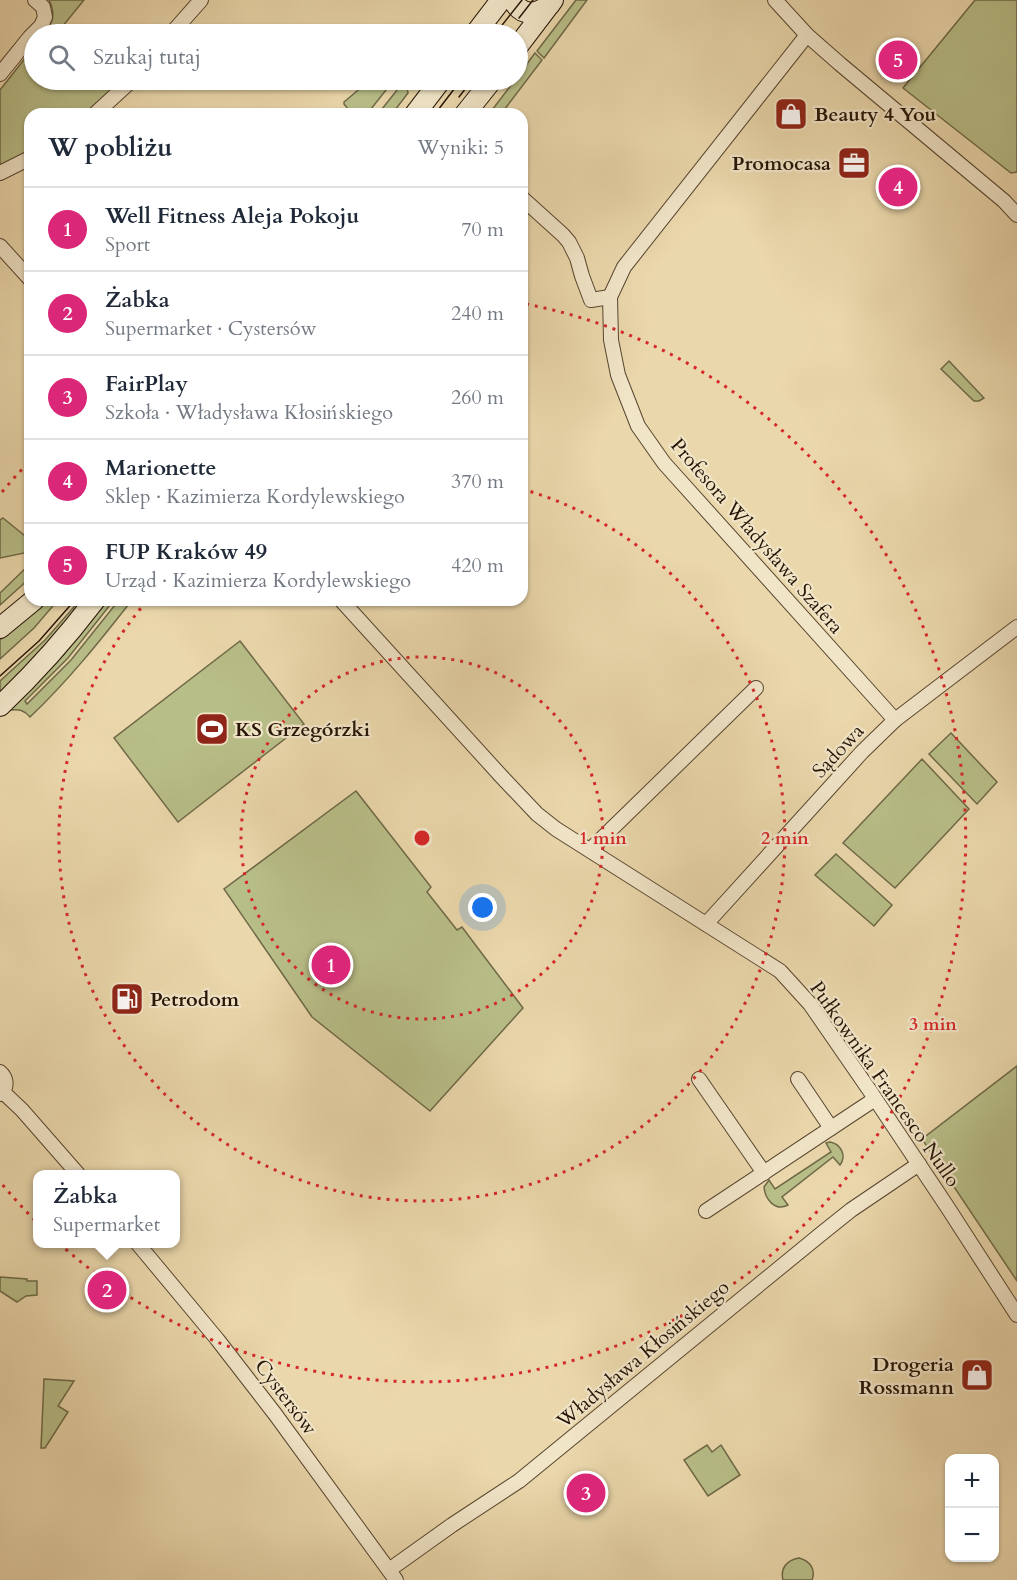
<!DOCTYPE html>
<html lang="pl">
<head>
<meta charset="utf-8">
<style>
  :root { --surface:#fff; --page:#f6f6f7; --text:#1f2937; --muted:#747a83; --line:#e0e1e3; --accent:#db2777 }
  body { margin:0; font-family:Cardo,serif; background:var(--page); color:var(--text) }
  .controls { position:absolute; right:18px; bottom:18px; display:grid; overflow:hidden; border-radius:12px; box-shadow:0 2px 4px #0004 }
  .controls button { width:54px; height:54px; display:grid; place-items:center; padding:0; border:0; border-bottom:2px solid var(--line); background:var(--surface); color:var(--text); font:30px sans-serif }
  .you { position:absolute; left:483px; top:908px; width:21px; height:21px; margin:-15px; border:4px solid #fff; border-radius:50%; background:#1a73e8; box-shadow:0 0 0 9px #1a73e833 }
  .badge { display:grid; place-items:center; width:39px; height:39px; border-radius:50%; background:var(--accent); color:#fff; font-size:20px; font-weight:700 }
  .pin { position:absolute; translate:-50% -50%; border:3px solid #fff; box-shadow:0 2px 6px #0006 }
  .popup { position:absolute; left:33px; top:1170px; width:147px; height:78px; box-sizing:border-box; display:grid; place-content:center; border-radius:12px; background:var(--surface); filter:drop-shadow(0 2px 4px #0005); font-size:20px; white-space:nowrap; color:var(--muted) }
  .popup b { font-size:22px; color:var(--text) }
  .popup::after { content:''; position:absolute; left:50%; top:100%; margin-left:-12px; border:12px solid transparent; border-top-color:var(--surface) }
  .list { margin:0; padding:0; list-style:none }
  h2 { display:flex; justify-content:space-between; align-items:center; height:78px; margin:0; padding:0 24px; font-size:26px }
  h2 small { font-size:20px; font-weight:400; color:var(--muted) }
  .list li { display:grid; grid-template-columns:39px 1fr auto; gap:18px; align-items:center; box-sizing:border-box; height:84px; padding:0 24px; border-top:2px solid var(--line) }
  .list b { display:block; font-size:22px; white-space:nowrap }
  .list p { margin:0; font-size:20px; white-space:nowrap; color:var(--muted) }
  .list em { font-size:20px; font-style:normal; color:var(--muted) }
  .icon { flex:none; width:33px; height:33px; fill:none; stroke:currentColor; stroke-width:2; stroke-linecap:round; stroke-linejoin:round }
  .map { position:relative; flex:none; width:1017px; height:1580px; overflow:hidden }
  .search { position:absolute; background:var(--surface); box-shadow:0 2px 4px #0004; left:24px; top:24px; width:504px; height:66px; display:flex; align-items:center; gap:15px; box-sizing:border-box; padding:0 21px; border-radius:33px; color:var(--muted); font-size:22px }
  .panel { position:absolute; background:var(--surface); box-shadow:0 2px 4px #0004; left:24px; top:108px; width:504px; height:498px; border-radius:18px }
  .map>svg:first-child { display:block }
  .green { fill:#b8be88; stroke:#6f6947; stroke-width:1.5 }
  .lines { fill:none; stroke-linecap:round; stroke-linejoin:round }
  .street-casing { stroke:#57452f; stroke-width:16 }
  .secondary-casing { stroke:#261406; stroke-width:22 }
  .street { stroke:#f1e5c8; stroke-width:14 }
  .secondary { stroke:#f1e5c8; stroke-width:20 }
  .tram { stroke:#261406; stroke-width:1.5 }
  .ring { fill:none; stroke:#d62828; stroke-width:3; stroke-dasharray:3 6 }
  .labels { text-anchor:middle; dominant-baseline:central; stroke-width:4.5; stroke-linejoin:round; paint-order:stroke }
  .poi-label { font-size:20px; font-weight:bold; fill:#261406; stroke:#f1e5c8; text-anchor:start }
  .street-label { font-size:20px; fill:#261406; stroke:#f1e5c8 }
  .centre { fill:#d62828; stroke:#f1e5c8; stroke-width:3 }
  .ring-label { font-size:18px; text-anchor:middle; font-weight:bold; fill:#d62828; stroke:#f1e5c8; stroke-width:4.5; stroke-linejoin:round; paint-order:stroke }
</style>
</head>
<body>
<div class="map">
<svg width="1017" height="1580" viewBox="0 0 1017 1580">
  <rect width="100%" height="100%" fill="#ead7ab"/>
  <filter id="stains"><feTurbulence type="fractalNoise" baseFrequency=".00333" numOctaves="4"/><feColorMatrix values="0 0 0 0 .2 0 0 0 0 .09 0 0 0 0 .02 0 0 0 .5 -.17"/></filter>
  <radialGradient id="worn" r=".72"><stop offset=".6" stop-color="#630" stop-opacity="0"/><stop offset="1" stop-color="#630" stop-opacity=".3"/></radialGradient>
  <g class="green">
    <path d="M49,0h35l-22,27 6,7h-24c9,-11 12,-20 5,-34z"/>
    <polygon points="576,0 587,0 544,58 537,51"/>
    <polygon points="975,0 1017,0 1017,172 1011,173 903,88"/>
    <polygon points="34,47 34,80 118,80 117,85 84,114 30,114 30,154 0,168 0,90"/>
    <polygon points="535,53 542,60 501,114 489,114 515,80 518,80 518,76"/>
    <polygon points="370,80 394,80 367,114 352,114 344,104 344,102"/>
    <polygon points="405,80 406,80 408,93 392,114 378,114"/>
    <polygon points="949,361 984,398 979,401 974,401 941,369"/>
    <polygon points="3,518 30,540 29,552 0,558 0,520"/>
    <polygon points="30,564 30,578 0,605 0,593"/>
    <polygon points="46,600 58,600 34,628 0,659 0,640"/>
    <polygon points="80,600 85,600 61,631 0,693 0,681 45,640"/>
    <path d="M107,600h7l-46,58 -43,43 2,3 44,-44 48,-60h13c-32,41 -64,81 -102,117 -6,-7 -11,-8 -19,-7l-1,-1 54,-55z"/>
    <polygon points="240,641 304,724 178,822 114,738"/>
    <polygon points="951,733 997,782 977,804 929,754"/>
    <polygon points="922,759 969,809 895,888 843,843"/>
    <polygon points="356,791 431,887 427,892 457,930 462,927 523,1008 430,1111 312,1017 224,889"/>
    <polygon points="836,854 892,905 874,926 815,875"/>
    <polygon points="1017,1066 1017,1281 922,1139"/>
    <path d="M830,1142c11,2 17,14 10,23l-7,-8 -51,40 6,8c-13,7 -23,-6 -24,-18l5,-7 6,9 56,-37 -5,-9z"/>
    <polygon points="0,1277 27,1279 27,1281 37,1281 37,1295 26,1296 17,1302 0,1291"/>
    <polygon points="44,1379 74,1381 58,1406 68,1412 45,1448 41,1448"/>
    <polygon points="707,1445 712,1452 721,1445 740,1475 708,1496 684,1460"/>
    <path d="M799,1558c11,3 17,11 13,22h-29c-3,-12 4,-20 16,-22z"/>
  </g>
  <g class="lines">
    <g class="street-casing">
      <g id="street">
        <polyline points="775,0 807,35 840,64 1004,201 1017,215"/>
        <polyline points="171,34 201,0"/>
        <polyline points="807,35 624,267 610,297 611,340 618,375 638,426 664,463 895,720"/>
        <polyline points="0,74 30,37 41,26 45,17 43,7 35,0"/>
        <polyline points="95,114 132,80"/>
        <polyline points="0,173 30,158"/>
        <polyline points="522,198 563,235 569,242 577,258 582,276 591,300 610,297"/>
        <polyline points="0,246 30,279"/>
        <polyline points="341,600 501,776 537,814 556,829 780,971 810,1004 870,1091 948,1208 1017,1315"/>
        <polyline points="590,850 756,688"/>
        <polyline points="706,924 862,752 895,720 1017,627"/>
        <path d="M0,1072c7,6 8,16 0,22"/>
        <polyline points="699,1079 764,1173"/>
        <polyline points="798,1079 831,1128"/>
        <polyline points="3,1092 22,1110 78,1174"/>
        <polyline points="706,1211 875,1099"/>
        <polyline points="138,1244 217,1339 275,1414 396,1580"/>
        <polyline points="389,1570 452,1525 519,1481 821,1234 851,1210 919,1164"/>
      </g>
    </g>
    <g class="secondary-casing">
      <g id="secondary">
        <path d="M513,0c8,17 24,15 37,4"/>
        <polyline points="475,34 501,0"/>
        <polyline points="518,46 553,0"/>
        <polyline points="415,114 441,80"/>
        <polyline points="465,114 492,80"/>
        <polyline points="0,628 34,600"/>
        <path d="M0,706c35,-33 66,-68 95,-106"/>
      </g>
    </g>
    <use href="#street" class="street"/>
    <use href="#secondary" class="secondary"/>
    <g class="tram">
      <polyline points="519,18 533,0"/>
      <polyline points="495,34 522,0"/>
      <polyline points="459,97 472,80"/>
      <polyline points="435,114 461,80"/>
      <polyline points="0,676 39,641 75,600"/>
    </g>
  </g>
  <g class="ring">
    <circle cx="422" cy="838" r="181"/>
    <path d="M522 489A363 363 0 1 1 146 602"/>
    <path d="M2 492A544 544 0 0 1 27 464M526 304A544 544 0 1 1 2 1184"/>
  </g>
  <defs>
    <g id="shop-square" transform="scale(1.725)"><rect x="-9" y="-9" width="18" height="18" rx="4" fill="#8f2418" stroke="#f1e5c8"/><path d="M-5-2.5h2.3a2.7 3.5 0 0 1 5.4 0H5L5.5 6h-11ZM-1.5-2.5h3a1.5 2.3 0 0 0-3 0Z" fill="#fff"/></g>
    <g id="office-square" transform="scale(1.725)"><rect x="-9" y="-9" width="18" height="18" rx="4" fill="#8f2418" stroke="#f1e5c8"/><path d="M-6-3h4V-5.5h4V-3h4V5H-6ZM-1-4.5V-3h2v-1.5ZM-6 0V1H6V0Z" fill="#fff"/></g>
    <g id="stadium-square" transform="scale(1.725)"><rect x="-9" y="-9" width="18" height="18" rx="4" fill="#8f2418" stroke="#f1e5c8"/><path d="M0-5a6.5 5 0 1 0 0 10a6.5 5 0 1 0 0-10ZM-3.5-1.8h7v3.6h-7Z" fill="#fff"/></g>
    <g id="fuel-square" transform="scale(1.725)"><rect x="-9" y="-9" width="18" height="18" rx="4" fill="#8f2418" stroke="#f1e5c8"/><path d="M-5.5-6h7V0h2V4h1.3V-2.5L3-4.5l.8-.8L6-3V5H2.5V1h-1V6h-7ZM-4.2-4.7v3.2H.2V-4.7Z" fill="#fff"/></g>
  </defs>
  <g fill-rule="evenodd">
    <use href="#shop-square" x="791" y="114"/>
    <use href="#office-square" x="854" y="163"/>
    <use href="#stadium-square" x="212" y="729"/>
    <use href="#fuel-square" x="127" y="999"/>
    <use href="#shop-square" x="977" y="1375"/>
  </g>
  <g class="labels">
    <g class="poi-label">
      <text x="814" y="114">Beauty 4 You</text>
      <text x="831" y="163" text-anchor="end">Promocasa</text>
      <text x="235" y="729">KS Grzegórzki</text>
      <text x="150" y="999">Petrodom</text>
      <text x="954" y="1364" text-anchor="end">Drogeria<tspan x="954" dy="23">Rossmann</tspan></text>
    </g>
    <g class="street-label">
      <text transform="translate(757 536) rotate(49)">Profesora Władysława Szafera</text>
      <text transform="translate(838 751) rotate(-47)">Sądowa</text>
      <text transform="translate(885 1084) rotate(55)">Pułkownika Francesco Nullo</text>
      <text transform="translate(643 1354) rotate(-40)">Władysława Kłosińskiego</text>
      <text transform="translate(286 1397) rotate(53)">Cystersów</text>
    </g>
  </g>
  <circle cx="422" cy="838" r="9" class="centre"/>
  <g class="ring-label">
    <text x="603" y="844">1 min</text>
    <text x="785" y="844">2 min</text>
    <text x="933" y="1030">3 min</text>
  </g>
  <rect width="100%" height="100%" filter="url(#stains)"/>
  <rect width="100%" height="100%" fill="url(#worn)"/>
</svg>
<div class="controls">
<button>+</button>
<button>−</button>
</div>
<div class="you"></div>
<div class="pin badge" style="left:331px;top:965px">1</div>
<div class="pin badge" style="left:107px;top:1290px">2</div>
<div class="popup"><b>Żabka</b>Supermarket</div>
<div class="pin badge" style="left:586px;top:1493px">3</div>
<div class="pin badge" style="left:898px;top:187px">4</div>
<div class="pin badge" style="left:898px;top:60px">5</div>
<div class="search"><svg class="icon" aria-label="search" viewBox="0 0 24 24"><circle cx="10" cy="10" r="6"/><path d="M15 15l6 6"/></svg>Szukaj tutaj</div>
<section class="panel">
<h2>W pobliżu<small>Wyniki: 5</small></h2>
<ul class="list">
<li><span class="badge">1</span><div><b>Well Fitness Aleja Pokoju</b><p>Sport</p></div><em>70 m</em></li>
<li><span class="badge">2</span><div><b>Żabka</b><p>Supermarket · Cystersów</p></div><em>240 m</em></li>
<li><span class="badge">3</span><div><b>FairPlay</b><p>Szkoła · Władysława Kłosińskiego</p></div><em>260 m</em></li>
<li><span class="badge">4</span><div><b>Marionette</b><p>Sklep · Kazimierza Kordylewskiego</p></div><em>370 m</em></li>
<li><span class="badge">5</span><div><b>FUP Kraków 49</b><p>Urząd · Kazimierza Kordylewskiego</p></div><em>420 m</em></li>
</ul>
</section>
</div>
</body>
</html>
